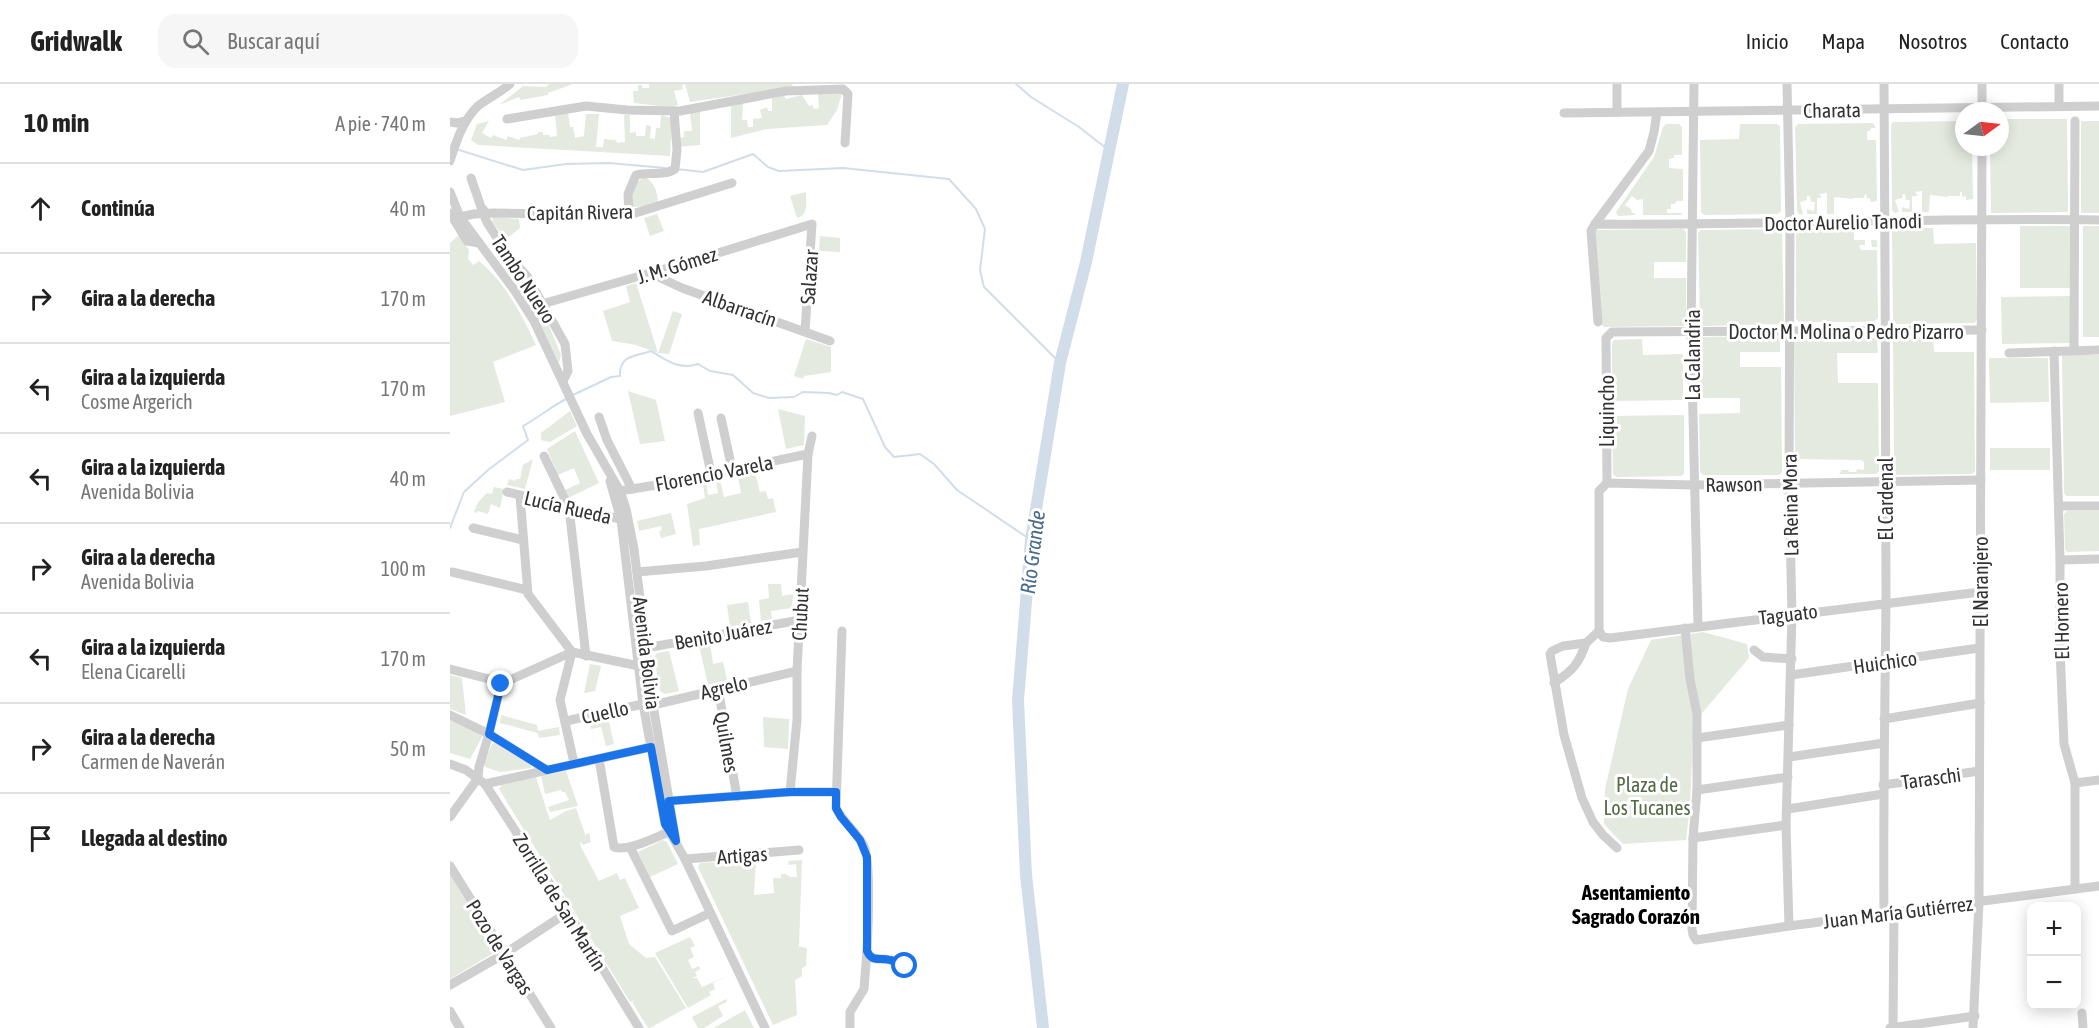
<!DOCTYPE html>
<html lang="es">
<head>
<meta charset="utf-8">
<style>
  :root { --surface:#fff; --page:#f6f6f6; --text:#222; --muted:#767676; --line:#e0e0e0 }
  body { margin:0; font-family:"Asap Condensed",sans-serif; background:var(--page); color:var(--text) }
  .controls { position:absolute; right:18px; bottom:18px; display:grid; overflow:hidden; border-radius:12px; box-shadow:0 3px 15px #0003 }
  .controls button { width:54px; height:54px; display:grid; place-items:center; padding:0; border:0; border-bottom:2px solid var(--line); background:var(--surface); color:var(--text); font:30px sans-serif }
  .compass { position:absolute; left:1505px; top:18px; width:54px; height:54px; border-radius:50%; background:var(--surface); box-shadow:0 3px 15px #0003; rotate:75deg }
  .stop { position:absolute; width:18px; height:18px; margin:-14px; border:4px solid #1a73e8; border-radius:50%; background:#fff }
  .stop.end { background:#1a73e8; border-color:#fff; box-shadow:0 2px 6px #0008 }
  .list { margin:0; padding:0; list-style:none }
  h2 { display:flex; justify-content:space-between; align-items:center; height:78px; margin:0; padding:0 24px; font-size:26px }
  h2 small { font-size:20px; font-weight:400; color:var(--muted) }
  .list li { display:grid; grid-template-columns:39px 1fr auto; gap:18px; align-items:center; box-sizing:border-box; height:90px; padding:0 24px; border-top:2px solid var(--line) }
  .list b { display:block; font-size:22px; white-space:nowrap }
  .list p { margin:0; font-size:20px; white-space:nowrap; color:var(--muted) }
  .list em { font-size:20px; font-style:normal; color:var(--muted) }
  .icon { flex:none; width:33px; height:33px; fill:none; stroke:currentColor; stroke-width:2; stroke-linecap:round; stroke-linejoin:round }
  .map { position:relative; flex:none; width:1649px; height:944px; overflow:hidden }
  header { display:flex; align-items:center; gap:36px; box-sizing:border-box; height:84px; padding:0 30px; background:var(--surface); border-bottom:2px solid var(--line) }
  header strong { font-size:28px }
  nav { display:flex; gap:33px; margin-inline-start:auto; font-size:21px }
  .search { width:420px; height:54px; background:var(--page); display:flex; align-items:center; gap:15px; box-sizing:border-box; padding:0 21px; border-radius:18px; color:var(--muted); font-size:22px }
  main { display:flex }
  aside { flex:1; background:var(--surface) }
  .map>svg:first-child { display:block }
  .green { fill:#e4eadf }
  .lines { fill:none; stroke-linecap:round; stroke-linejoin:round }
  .stream { stroke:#d1deea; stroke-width:2 }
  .river { stroke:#d1deea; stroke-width:12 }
  .minor { stroke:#cfcfcf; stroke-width:9 }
  .route { stroke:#1a73e8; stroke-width:8 }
  .labels { text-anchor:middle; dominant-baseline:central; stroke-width:6; stroke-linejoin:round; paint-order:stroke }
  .street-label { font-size:20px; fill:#323232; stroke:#fff }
  .park-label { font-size:20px; fill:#526944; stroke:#fff }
  .water-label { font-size:21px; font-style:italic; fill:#496c8b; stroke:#fff }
  .neighbourhood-label { font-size:21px; font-weight:bold; fill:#000; stroke:#fff }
</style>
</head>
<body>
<header>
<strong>Gridwalk</strong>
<div class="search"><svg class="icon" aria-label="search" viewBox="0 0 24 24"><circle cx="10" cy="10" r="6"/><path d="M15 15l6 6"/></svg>Buscar aquí</div>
<nav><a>Inicio</a><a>Mapa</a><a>Nosotros</a><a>Contacto</a></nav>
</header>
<main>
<aside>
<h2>10 min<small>A pie · 740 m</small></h2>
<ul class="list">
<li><svg class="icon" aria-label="ahead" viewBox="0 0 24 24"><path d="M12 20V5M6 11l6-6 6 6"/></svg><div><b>Continúa</b></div><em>40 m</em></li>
<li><svg class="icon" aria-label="right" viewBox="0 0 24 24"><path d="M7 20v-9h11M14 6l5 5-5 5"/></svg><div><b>Gira a la derecha</b></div><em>170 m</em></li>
<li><svg class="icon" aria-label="left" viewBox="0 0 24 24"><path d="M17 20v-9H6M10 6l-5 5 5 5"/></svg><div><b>Gira a la izquierda</b><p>Cosme Argerich</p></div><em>170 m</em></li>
<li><svg class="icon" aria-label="left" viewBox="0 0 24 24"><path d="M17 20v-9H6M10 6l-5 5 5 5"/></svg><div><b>Gira a la izquierda</b><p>Avenida Bolivia</p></div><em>40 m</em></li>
<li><svg class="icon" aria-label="right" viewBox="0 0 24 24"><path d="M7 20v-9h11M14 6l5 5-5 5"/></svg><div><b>Gira a la derecha</b><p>Avenida Bolivia</p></div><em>100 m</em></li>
<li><svg class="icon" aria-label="left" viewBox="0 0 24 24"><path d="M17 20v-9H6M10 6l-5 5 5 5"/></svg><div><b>Gira a la izquierda</b><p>Elena Cicarelli</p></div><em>170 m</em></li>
<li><svg class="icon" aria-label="right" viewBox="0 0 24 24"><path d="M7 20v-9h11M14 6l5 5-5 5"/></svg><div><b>Gira a la derecha</b><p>Carmen de Naverán</p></div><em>50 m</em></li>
<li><svg class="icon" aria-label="arrive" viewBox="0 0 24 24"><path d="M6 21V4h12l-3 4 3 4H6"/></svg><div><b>Llegada al destino</b></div></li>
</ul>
</aside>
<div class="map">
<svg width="1649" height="944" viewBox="0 0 1649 944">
  <rect width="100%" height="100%" fill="#fff"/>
  <g class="green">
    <polygon points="99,0 123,0 98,9 98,11 70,16 69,13 49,21 73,2 96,3"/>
    <polygon points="199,0 342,0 343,3 240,18 235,0 232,1 233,5 224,7 228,21 219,23 184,19 183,7 188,7 188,1 192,1 192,4 199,4"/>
    <polygon points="393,6 387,26 377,41 317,45 281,54 281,21 293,19 292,36 297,36 298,43 303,43 303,35 312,34 310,26 317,23 318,27 322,27 322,14 334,12 336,15 352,11 359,22 362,21 364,25 369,24 368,8"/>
    <polygon points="250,27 250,61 225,63 225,55 234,53 234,47 242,47 240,29"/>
    <polygon points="118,29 120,43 123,43 125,54 134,52 136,30 149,30 146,63 153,63 154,55 166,56 167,59 175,58 174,31 180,31 180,49 186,48 186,52 195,52 196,41 201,42 200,54 205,55 206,44 210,44 211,31 222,34 220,72 28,61 21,56 27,40 39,37 32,49 41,54 43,51 56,56 58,52 69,56 70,54 88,50 88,48 93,48 93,51 100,51 100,53 107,52 105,31"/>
    <polygon points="1550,35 1617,35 1618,128 1541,129 1540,63 1550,63"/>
    <polygon points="1514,37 1514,45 1512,45 1514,63 1522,63 1523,115 1516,116 1516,112 1512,113 1512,108 1510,108 1510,112 1498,112 1498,113 1480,111 1479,128 1472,128 1472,107 1465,108 1468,112 1462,112 1462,128 1452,128 1452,123 1459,125 1460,116 1456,116 1455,110 1453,110 1452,114 1445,116 1449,128 1445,129 1442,126 1441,41 1443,38"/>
    <rect x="1631" y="37" width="18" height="92"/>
    <polygon points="1423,39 1426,44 1421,44 1420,47 1417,47 1417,56 1426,56 1427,117 1421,118 1420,114 1417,115 1416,110 1415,110 1414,114 1403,114 1402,115 1384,113 1384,130 1377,130 1377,109 1369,110 1372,114 1367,114 1367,130 1357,130 1357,125 1364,127 1365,118 1361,118 1360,112 1357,112 1357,116 1350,118 1353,130 1350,131 1347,128 1345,43 1348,40"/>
    <polygon points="1216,40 1229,40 1232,43 1232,71 1224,71 1224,74 1219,75 1219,84 1233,85 1233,117 1226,117 1225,120 1221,120 1221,125 1217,125 1217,129 1232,129 1231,131 1193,131 1193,115 1187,116 1182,112 1175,121 1181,125 1182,129 1185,129 1185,131 1168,132 1166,128 1204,73 1213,43"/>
    <polygon points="1290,40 1327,40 1330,42 1331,127 1328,130 1254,131 1251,128 1250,56 1289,55"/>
    <path d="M195,93c9,5 13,15 13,26l-11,3 -15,1c0,-17 -2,-22 13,-30z"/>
    <path d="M356,108c0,10 3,23 -9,26l-7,-22z"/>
    <polygon points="207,130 214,147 200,152 194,134"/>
    <polygon points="43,133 69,135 70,144 56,155 42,138"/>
    <rect x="1570" y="142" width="50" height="62"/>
    <rect x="1633" y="142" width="16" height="111"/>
    <polygon points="1445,144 1483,144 1484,160 1526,159 1527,236 1524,239 1446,240 1443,237 1442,147"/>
    <polygon points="1233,145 1236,148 1236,178 1204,178 1204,194 1236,194 1236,239 1233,242 1154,243 1151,240 1144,149 1147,146"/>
    <polygon points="1329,145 1332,147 1334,237 1331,240 1253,242 1250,239 1248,149 1251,146"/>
    <polygon points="1350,146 1404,146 1404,156 1427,156 1427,163 1422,163 1421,156 1415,156 1415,161 1409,161 1411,166 1427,166 1428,234 1424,238 1349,238 1346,234 1346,149"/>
    <path d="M9,151l10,15 -1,9 5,6 6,-4c26,21 43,54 57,84l-43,17 12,40 -55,14v-173z"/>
    <polygon points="370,152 390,154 390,168 369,167"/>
    <path d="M63,183c21,21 37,60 48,88l-2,8 -31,-64 -18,-28v-2z"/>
    <polygon points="186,199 208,269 186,261 162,257 153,227 180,218 176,202"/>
    <polygon points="1624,212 1625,259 1552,260 1551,213"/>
    <polygon points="223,227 232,230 219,270 208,269"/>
    <polygon points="1328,252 1330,255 1330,268 1290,268 1290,283 1331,283 1332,388 1329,391 1253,391 1250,388 1249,330 1290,329 1290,314 1249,314 1249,256 1251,253"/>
    <polygon points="1445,253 1483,253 1484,268 1524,268 1525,387 1522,390 1447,391 1444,388 1443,256"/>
    <polygon points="1346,254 1425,254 1427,256 1428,269 1387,269 1388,299 1428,299 1429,387 1426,390 1389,390 1392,386 1398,386 1399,388 1406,388 1407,385 1414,386 1414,378 1411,376 1345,375 1344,257"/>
    <polygon points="356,255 381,263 381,288 354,292 353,295 344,292"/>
    <polygon points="1192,255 1193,271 1233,270 1233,316 1162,317 1162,259 1164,256"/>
    <polygon points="1612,271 1649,271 1649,412 1616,412 1614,409"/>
    <polygon points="1539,274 1598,274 1599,318 1540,319"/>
    <polygon points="178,307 206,316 215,357 190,360"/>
    <polygon points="328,325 355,332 354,361 336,365"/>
    <polygon points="120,327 127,342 100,358 91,356 91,349"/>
    <polygon points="1234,331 1234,390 1231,392 1166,393 1163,390 1162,332"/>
    <polygon points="125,347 149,399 118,414 115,406 130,399 124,384 108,391 97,365"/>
    <rect x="1540" y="364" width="60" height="22"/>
    <polygon points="83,375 75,405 57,401 59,395 65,397 66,395 70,395 73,381"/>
    <polygon points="305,389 310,408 316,407 318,415 323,414 326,428 249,445 250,461 243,462 237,420 255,414 253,400 256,399 258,411 268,409 266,397 270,396 274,413 291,409 288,392"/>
    <path d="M44,403l10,2 -4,19 -9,-4 -3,10 -10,-3 -1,2 -3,-1c2,-8 7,-13 13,-19l5,1z"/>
    <polygon points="1617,427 1649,427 1649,467 1617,468 1615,465 1614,430"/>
    <polygon points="221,429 226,450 211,454 209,447 212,446 211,442 189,447 187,437"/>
    <polygon points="318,500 331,500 332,512 343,510 342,524 321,527 322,535 311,537 309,516 319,514"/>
    <polygon points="298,518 301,539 280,543 277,521"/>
    <polygon points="1253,548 1297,560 1299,574 1252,629 1243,652 1240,723 1236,756 1173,760 1154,740 1155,705 1178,605 1201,556"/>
    <polygon points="260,559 263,580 273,578 277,596 258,601 249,561"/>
    <polygon points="219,567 229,607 215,610 210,607 204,573 207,569"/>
    <polygon points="140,580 151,582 145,607 134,609"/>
    <polygon points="0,591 12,594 16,631 0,625"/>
    <polygon points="51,631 87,641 88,647 109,643 110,651 89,654 88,649 50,639"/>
    <polygon points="158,633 164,660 156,662 151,643 141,645 139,637"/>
    <polygon points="313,633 339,635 338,665 314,663"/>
    <polygon points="0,636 31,650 32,653 20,675 0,669"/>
    <polygon points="45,659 81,681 81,684 50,688 35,683 34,680 42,660"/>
    <polygon points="116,687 128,722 100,728 98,723 119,716 115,708 112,708 111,706 95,710 91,692"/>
    <polygon points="86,693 100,736 116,727 126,724 136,753 136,750 139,749 141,758 133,761 130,757 131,763 149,797 167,789 170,796 175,794 189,824 170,832 179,860 196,874 205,873 236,924 200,944 198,944 182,918 185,916 180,918 49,705 52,700"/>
    <polygon points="213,756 217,758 228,780 200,793 188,768"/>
    <polygon points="306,776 304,811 324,809 323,794 331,794 331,790 336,790 340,793 347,793 346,780 339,781 338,777 352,776 349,862 346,862 357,864 356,882 352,884 352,892 345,896 347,931 323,941 248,783 250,779"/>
    <polygon points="0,785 47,863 47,867 0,895"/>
    <polygon points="240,853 245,862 240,864 244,873 238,876 242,885 249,882 250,885 245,888 247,892 243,894 247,894 252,903 280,891 263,899 265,905 259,908 261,911 238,924 205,869"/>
    <polygon points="276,915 277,918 268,922 273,932 254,944 248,944 242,933"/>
    <polygon points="295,926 304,944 264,944 267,942"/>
  </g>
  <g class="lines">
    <g class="stream">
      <polyline points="566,0 581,13 629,43 661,68"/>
      <polyline points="6,65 73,86 116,80 159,79 215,84"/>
      <polyline points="226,85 253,88 303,70 318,83 329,87 393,84 499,95 526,125 535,145 530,186 534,203 610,279"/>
      <path d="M123,311l38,-18 9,-1c-1,-21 14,-19 31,-25 16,10 28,19 47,13l12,7 23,4 20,18 16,5 25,-1 9,-5 26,1 8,2 5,-3 21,7 22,48 9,10 26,-3 14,10 23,26 74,50"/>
      <path d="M0,444l14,-36 24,-22 40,-30 -5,-14c16,-9 29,-20 45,-28"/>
    </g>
    <polyline class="river" points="593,944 576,791 568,616 581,456 610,279 636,178 673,0"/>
    <g class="minor">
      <polyline points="1167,0 1167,28"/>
      <polyline points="1244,0 1241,248 1248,542"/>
      <polyline points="1337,0 1340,140 1339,400 1342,530 1336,741 1339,842"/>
      <polyline points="1532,0 1532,27"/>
      <polyline points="1609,0 1609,22"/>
      <polyline points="1114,29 1649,22"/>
      <polyline points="57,35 136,22 177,26 230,27 336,7 393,5 398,10 395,59"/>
      <polyline points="0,38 7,39 16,37"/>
      <path d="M0,77c6,-19 13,-41 28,-55 10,-8 22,-13 32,-22"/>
      <polyline points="21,94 31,123 36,129 35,134 38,140 61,175 77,192 115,260 118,287 113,297"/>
      <polyline points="0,108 10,133 65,207 84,237 137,350 170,407 176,425 184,465 203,621 226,757"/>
      <polyline points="0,129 17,157 29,159"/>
      <path d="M179,131l-1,-21 8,-19c12,-3 29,1 39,-6l2,-19 -3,-39"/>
      <polyline points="10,133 24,130 44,129 179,131 282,99"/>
      <polyline points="1145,140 1199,67 1204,48 1207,28"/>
      <polyline points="200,189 232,204 380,257"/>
      <polyline points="92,220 239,178 362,140 355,247"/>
      <path d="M1148,238l-7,-91 4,-7c168,2 336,-7 504,-4"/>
      <polyline points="1624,266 1625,37"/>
      <polyline points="1604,267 1610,476 1610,566 1614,660 1625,699 1625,805"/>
      <polyline points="1559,269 1649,266"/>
      <polyline points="248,329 261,389"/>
      <polyline points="149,333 157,356 182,405"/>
      <polyline points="271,334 282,385"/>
      <polyline points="94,372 119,424 136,572"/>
      <polyline points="160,397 171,436 193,620 215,740 235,775 315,944"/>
      <polyline points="1157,399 1156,254 1162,248 1532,246"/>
      <polyline points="170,407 218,399 358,370"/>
      <polyline points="57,408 174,436"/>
      <polyline points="70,412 78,510 122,568 110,616 124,679"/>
      <polyline points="1609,422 1649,422"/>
      <polyline points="23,444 73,456"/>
      <polyline points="1610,476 1649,475"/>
      <polyline points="2,488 77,506"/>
      <polyline points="187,488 256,482 352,468"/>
      <polyline points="1235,544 1240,595 1247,630 1247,706 1243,754 1242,845 1243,851 1246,856 1339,842 1649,802"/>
      <path d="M392,547l-6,177c7,14 21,24 28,38 7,16 4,85 3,105 5,12 13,6 23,9 5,1 11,4 15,6"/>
      <polyline points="1149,547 1149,407 1157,399 1243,401 1531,396"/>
      <polyline points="1149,547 1153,553 1160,554 1530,508"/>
      <polyline points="1149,547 1136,559 1113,562 1102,567 1100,570 1114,651 1132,714 1143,738 1153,751 1167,764"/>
      <polyline points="196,564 350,536"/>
      <polyline points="1304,566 1313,573 1342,575"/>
      <polyline points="0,585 39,595 51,600 122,568 189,582"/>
      <polyline points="1341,591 1529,564"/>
      <path d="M1104,599c18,-12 25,-19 32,-40"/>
      <polyline points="268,604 287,713"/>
      <polyline points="203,621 347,587"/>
      <polyline points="0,631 39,650 97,686"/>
      <polyline points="1434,635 1530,619"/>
      <polyline points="116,637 193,620"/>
      <polyline points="1247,654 1339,641"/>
      <polyline points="1339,673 1434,659"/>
      <path d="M149,675l15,88c14,5 41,-10 55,-15"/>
      <polyline points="0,680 16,686 35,700 118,828 189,944"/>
      <polyline points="28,694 29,683 39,650 51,600"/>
      <polyline points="1625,699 1649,696"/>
      <polyline points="35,700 201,663"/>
      <polyline points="1433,701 1529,687"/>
      <polyline points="1247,706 1338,693"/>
      <polyline points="340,708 347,636 347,587 358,370 362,352"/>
      <polyline points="219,717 340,708 386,708"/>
      <polyline points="1338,725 1433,710"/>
      <polyline points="0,733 28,694"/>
      <polyline points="1243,754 1336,741"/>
      <polyline points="180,763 222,847 260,829"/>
      <polyline points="235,775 349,766"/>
      <polyline points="0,782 101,944"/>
      <path d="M1434,830c-1,-105 1,-209 2,-313 0,-172 -1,-345 -2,-517"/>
      <polyline points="0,901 54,870 118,828"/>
      <polyline points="0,927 10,944"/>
      <polyline points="1632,929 1633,944"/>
      <polyline points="400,944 400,928 414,905 417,867"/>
      <polyline points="1440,944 1525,932"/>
      <polyline points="1443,944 1444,828"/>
      <polyline points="1523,944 1529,818 1532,63"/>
    </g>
  </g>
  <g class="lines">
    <path class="route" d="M51,600l-12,50 58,36 104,-23 14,77 11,17 -7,-40 121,-9h46v16l5,9 19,23 7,17v94c5,12 13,6 23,9 5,1 10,4 15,6"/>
  </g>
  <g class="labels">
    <g class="street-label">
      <text transform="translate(1382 26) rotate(-1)">Charata</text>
      <text transform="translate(130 128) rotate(-1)">Capitán Rivera</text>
      <text transform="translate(1393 138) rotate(-1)">Doctor Aurelio Tanodi</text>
      <text transform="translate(227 181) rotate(-17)">J. M. Gómez</text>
      <text transform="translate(359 193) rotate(-86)">Salazar</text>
      <text transform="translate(74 195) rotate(57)">Tambo Nuevo</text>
      <text transform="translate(290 224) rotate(19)">Albarracín</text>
      <text x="1396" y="247">Doctor M. Molina o Pedro Pizarro</text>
      <text transform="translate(1242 271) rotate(-90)">La Calandria</text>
      <text transform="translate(1156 327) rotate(-90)">Liquincho</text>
      <text transform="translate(264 389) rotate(-11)">Florencio Varela</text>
      <text transform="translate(1284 400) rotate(-1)">Rawson</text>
      <text transform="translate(1435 415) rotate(-90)">El Cardenal</text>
      <text transform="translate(1340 421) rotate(-91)">La Reina Mora</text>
      <text transform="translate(118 423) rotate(13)">Lucía Rueda</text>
      <text transform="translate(1530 498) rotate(-90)">El Naranjero</text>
      <text transform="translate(350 530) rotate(-87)">Chubut</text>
      <text transform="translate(1338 530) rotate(-7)">Taguato</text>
      <text transform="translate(1611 537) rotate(-91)">El Hornero</text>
      <text transform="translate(273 550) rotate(-10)">Benito Juárez</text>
      <text transform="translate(197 569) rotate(83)">Avenida Bolivia</text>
      <text transform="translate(1435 578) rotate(-8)">Huichico</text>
      <text transform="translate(274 603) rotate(-13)">Agrelo</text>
      <text transform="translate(155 628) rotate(-12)">Cuello</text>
      <text transform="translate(277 658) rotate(80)">Quilmes</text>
      <text transform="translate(1481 694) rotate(-8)">Taraschi</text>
      <text transform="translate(292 771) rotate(-4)">Artigas</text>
      <text transform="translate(110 818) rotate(58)">Zorrilla de San Martín</text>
      <text transform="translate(1448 828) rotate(-7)">Juan María Gutiérrez</text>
      <text transform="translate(50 863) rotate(58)">Pozo de Vargas</text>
    </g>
    <g class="park-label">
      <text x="1197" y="700">Plaza de<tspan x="1197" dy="23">Los Tucanes</tspan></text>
    </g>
    <g class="water-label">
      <text transform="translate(582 468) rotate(-83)">Río Grande</text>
    </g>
    <g class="neighbourhood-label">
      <text x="1186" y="808">Asentamiento<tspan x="1186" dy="24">Sagrado Corazón</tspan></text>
    </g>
  </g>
</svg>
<div class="controls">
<button>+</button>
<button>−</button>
</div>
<svg class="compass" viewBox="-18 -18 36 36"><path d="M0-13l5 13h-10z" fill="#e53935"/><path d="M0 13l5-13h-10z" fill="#767676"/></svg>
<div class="stop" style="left:455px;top:882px"></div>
<div class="stop end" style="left:51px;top:600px"></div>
</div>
</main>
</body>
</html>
